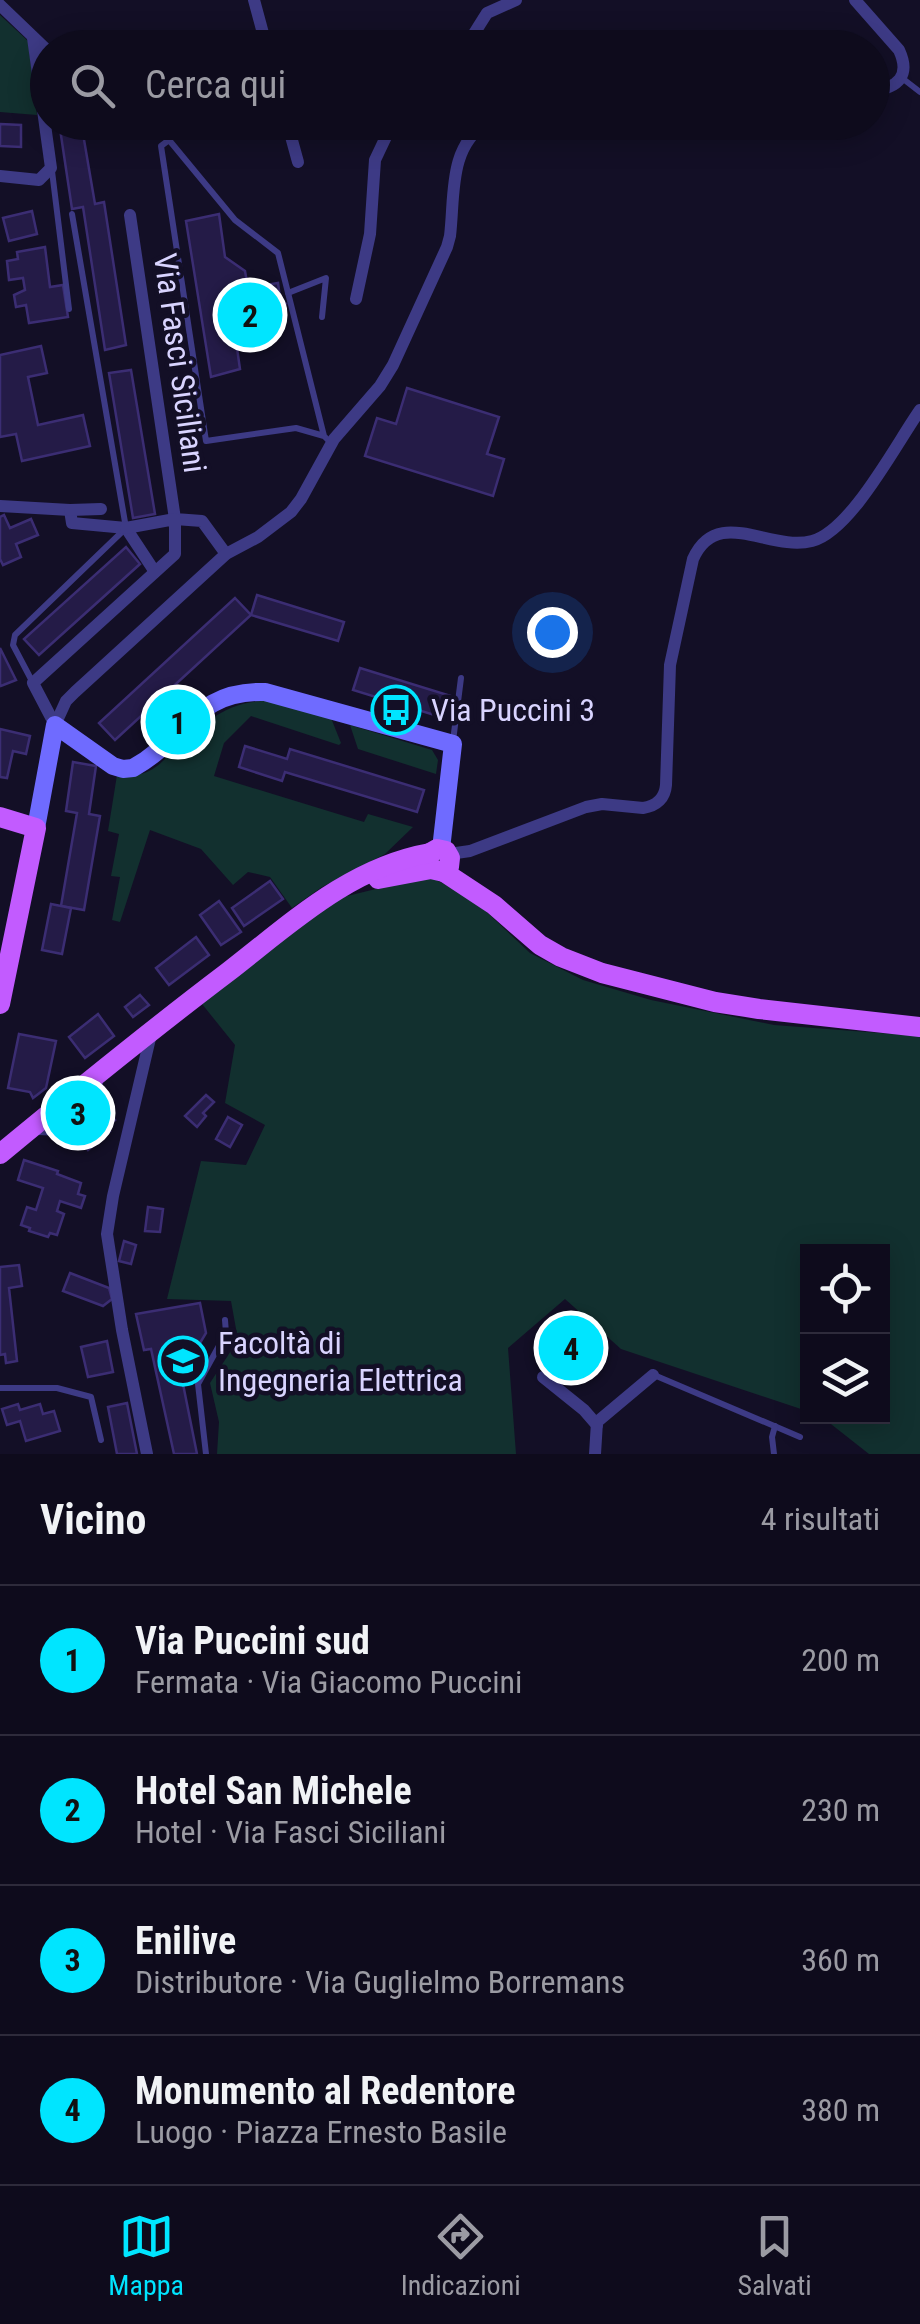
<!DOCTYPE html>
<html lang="it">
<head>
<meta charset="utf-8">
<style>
  :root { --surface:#0e0b1c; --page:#171425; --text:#f1f3f6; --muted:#9b9ba3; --line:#2e2b3b; --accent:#00e5ff }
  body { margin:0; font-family:"Roboto Condensed",sans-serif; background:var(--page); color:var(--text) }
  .controls { position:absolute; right:30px; bottom:30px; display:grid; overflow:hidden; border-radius:0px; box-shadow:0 5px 25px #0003 }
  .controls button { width:90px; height:90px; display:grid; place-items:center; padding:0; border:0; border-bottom:2px solid var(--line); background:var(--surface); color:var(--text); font:50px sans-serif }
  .you { position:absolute; left:552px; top:632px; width:35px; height:35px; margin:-25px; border:8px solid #fff; border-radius:50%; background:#1a73e8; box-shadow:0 0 0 15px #1a73e833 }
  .badge { display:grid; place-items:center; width:65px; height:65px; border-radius:50%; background:var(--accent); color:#111; font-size:32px; font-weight:700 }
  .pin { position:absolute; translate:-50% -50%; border:5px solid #fff; box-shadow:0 2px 10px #0006 }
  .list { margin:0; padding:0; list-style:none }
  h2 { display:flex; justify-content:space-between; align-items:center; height:130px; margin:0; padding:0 40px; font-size:42px }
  h2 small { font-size:32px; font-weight:400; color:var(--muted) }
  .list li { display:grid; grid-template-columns:65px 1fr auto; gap:30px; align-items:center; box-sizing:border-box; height:150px; padding:0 40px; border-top:2px solid var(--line) }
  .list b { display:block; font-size:38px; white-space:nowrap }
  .list p { margin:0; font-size:32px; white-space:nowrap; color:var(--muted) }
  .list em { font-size:32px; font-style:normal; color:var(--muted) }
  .icon { flex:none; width:55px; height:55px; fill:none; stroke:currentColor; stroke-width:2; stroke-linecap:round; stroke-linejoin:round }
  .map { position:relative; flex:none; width:920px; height:1454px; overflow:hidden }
  .search { position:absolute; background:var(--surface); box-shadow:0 5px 25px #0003; left:30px; right:30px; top:30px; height:110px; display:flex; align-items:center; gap:25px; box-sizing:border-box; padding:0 35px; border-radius:55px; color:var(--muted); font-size:38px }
  .sheet { height:730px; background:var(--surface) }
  nav { display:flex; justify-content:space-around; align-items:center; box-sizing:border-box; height:140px; border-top:2px solid var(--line); background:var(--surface); font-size:28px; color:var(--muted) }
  nav a { display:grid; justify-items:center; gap:5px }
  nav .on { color:var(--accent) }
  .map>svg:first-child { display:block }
  .green { fill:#12302f }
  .building { fill:#241b47; stroke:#3b2d73; stroke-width:2.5 }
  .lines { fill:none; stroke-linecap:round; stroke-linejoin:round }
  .lane { stroke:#3d3a85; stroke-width:6 }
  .street { stroke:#3d3a85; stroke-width:12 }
  .secondary { stroke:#6f6bff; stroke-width:18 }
  .primary { stroke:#c25bff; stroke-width:20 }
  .labels { text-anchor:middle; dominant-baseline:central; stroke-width:9; stroke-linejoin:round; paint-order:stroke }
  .street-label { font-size:32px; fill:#d9d4ff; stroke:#130f26 }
  .poi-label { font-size:32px; fill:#d9d4ff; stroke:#130f26; text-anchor:start }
</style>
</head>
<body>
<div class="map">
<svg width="920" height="1454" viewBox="0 0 920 1454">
  <rect width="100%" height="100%" fill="#130f26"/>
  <g class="green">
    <polygon points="0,15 28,41 37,115 0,112"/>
    <path d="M262,701h12l57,17 10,25 -2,2 -88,-29 -27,27 -10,33 150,46 4,-8 45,13 -28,27 -63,33 -30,21 -22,-31 -22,-5 -15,13 -32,-36 -51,-19 -30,92 -8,-2 8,-43 -9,-1 8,-42 -11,-3 9,-56c10,0 22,1 32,-4 9,-4 17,-13 24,-20 27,-25 51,-48 89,-50z"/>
    <polygon points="350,725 432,750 438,760 436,774 358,749"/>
    <polygon points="429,876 474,900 530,953 583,980 651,1000 774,1025 920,1036 920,1454 869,1454 822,1417 882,1416 882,1252 808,1252 807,1411 621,1349 565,1299 508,1348 516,1454 217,1454 219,1422 210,1383 238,1340 231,1301 167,1299 201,1161 246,1165 265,1125 225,1103 235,1045 198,999 335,899"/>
  </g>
  <g class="building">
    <polygon points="59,122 81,122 95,204 104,202 126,345 105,350 83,207 72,209"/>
    <polygon points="0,124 21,125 21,147 0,146"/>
    <polygon points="32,211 37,234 9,241 3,218"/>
    <polygon points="219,214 225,257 245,271 248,288 278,283 280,298 286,304 283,309 233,320 240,369 211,377 186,221"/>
    <polygon points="45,247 50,287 63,285 68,317 29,323 26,305 16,307 14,295 25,290 23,278 9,280 7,261 18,259 17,252"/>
    <polygon points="41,346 47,373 28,377 38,425 83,415 90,446 22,461 16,434 0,437 0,355"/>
    <polygon points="131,370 155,514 133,518 109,373"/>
    <polygon points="407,388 499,417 487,454 504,459 493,496 365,456 377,418 396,424"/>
    <polygon points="4,515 10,528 31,519 38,535 16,544 21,557 3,565 0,559 0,517"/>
    <polygon points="126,547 140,564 39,655 24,639"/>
    <polygon points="257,595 344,622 338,641 251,615"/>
    <polygon points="235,598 251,615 115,740 99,723"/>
    <polygon points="0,648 16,680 1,686 0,684"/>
    <polygon points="360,668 451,696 444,718 353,690"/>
    <polygon points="0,729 30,736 26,754 13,751 7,778 0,777"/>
    <polygon points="245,746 287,759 290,749 424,790 417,812 285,772 282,781 239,767"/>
    <polygon points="73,762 96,766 89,814 100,816 84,910 61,906 77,813 66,811"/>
    <polygon points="270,881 283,899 244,926 232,908"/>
    <polygon points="219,901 241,932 221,945 200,915"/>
    <polygon points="51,904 71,908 62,954 42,950"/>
    <polygon points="196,937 209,955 169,985 156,968"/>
    <polygon points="140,995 149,1005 133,1017 125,1007"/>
    <polygon points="98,1014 114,1036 85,1058 69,1037"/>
    <polygon points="19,1034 56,1041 46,1088 33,1098 30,1092 8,1088"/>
    <polygon points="206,1095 214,1102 203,1113 206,1116 197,1127 185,1116"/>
    <polygon points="110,1113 115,1120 107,1127 110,1131 88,1150 78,1137 85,1131 88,1136 91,1134 88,1130"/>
    <polygon points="228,1117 242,1125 230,1147 216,1139"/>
    <polygon points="24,1160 58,1171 57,1174 81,1183 78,1194 85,1196 81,1208 60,1201 57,1211 64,1214 57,1235 50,1233 48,1237 29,1231 30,1228 21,1225 27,1207 36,1210 43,1188 18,1180"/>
    <polygon points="148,1207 163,1209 160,1232 145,1231"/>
    <polygon points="124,1241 136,1245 131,1264 119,1261"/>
    <polygon points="19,1265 22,1286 9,1288 17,1361 6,1363 5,1354 0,1355 0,1267"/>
    <polygon points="70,1273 109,1288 112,1299 103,1306 63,1291"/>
    <polygon points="200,1303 206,1333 194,1353 182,1355 184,1363 179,1364 197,1454 174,1454 151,1349 144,1350 136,1314"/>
    <polygon points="107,1341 113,1372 88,1377 81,1347"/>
    <polygon points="127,1403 137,1454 117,1454 108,1407"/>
    <polygon points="18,1404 20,1410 40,1404 43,1414 54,1411 60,1431 26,1441 20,1421 7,1425 2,1409"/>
  </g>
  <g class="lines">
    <g class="lane">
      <polyline points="902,78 920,92"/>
      <polyline points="52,171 69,309"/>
      <polyline points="288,293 326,278 322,317"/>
      <polyline points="324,436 296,428 206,441 161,146 169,140 235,220 278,253 324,436 332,444"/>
      <polyline points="32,681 13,645 15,635 126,528 72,214"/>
      <polyline points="453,741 461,678"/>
      <polyline points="38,1132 60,1133 99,1102 100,1081"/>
      <polyline points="654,1375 800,1437"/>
      <polyline points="0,1388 57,1388 91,1397 101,1440"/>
      <polyline points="206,1454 198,1384 226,1333 225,1320"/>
      <polyline points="774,1454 772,1437 775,1426"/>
    </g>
    <g class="street">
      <polyline points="254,0 267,48"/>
      <path d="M855,0l44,50c12,26 -1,38 -27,41"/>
      <polyline points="0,5 48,51"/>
      <polyline points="465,48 487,13 516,0"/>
      <polyline points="287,122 298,162"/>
      <polyline points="0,176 39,180 51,168 33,38"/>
      <polyline points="130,215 175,519 202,521 226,554"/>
      <polyline points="356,299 370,234 375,160 393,122"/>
      <polyline points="0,506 70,510 72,523 126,528 155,572"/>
      <polyline points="70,510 101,509"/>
      <path d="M55,725l11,-24 9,-9 151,-138 32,-17 33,-25 10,-13 33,-60 46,-53 13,-21 54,-118 3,-11c5,-42 -2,-88 37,-114"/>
      <polyline points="55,725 33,683 175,554 175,519 126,528"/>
      <path d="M449,854l21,-3 116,-44 16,-3 41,4c14,-2 22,-10 23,-23l4,-120 23,-106c24,-54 76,-7 119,-18 39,-10 84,-97 108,-131"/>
      <polyline points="543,1377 584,1410 597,1425"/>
      <polyline points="147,1454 122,1330 107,1234 113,1196 152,1030"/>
      <polyline points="595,1454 597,1422 653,1375"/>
    </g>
    <path class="secondary" d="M36,828l19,-103 58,41 10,3 10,-1c53,-29 61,-78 132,-76l188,52 -12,105"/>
    <g class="primary">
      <polyline points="0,817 36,828 0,1004"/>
      <polyline points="444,872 494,905 540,945 561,957 602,973 715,1002 759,1009 920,1027"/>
      <polyline points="378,879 431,869 444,872 449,867 450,858 446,851 437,849 430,853 428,864"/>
      <path d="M0,1154c75,-62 150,-123 228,-182 62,-48 122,-105 202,-119"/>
    </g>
  </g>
  <defs>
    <g id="bus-ring" transform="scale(2.5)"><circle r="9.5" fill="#130f26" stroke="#00e5ff" stroke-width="1.5"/><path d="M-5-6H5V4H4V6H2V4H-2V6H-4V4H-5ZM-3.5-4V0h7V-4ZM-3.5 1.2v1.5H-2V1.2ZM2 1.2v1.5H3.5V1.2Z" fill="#00e5ff"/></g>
    <g id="university-ring" transform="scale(2.5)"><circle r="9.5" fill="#130f26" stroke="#00e5ff" stroke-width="1.5"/><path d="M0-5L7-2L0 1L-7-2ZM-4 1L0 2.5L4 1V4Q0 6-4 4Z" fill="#00e5ff"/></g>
  </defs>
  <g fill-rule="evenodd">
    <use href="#bus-ring" x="396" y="710"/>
    <use href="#university-ring" x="183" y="1361"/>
  </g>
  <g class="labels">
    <g class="street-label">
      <text transform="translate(180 363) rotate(82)">Via Fasci Siciliani</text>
    </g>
    <g class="poi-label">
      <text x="431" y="710">Via Puccini 3</text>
      <text x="218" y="1343">Facoltà di<tspan x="218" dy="37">Ingegneria Elettrica</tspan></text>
    </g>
  </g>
</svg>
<div class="controls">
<button><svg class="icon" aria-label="locate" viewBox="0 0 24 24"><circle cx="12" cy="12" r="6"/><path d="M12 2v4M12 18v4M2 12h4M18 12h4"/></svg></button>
<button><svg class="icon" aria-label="layers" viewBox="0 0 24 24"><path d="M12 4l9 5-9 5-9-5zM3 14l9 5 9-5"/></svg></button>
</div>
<div class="you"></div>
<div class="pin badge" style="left:178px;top:722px">1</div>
<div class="pin badge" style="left:250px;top:315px">2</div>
<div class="pin badge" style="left:78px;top:1113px">3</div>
<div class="pin badge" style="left:571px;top:1348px">4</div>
<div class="search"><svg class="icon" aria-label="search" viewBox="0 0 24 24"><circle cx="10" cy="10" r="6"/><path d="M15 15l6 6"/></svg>Cerca qui</div>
</div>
<section class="sheet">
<h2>Vicino<small>4 risultati</small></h2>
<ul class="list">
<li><span class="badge">1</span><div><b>Via Puccini sud</b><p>Fermata · Via Giacomo Puccini</p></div><em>200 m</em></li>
<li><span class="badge">2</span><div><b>Hotel San Michele</b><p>Hotel · Via Fasci Siciliani</p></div><em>230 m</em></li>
<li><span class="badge">3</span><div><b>Enilive</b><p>Distributore · Via Guglielmo Borremans</p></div><em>360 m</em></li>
<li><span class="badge">4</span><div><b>Monumento al Redentore</b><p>Luogo · Piazza Ernesto Basile</p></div><em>380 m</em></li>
</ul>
</section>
<nav>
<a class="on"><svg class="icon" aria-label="map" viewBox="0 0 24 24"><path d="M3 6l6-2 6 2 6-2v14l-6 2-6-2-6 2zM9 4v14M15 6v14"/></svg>Mappa</a>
<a><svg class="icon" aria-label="directions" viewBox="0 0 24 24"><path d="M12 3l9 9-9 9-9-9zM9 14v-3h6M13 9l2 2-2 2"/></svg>Indicazioni</a>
<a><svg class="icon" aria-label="saved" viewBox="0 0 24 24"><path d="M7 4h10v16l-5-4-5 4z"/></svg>Salvati</a>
</nav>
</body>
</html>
